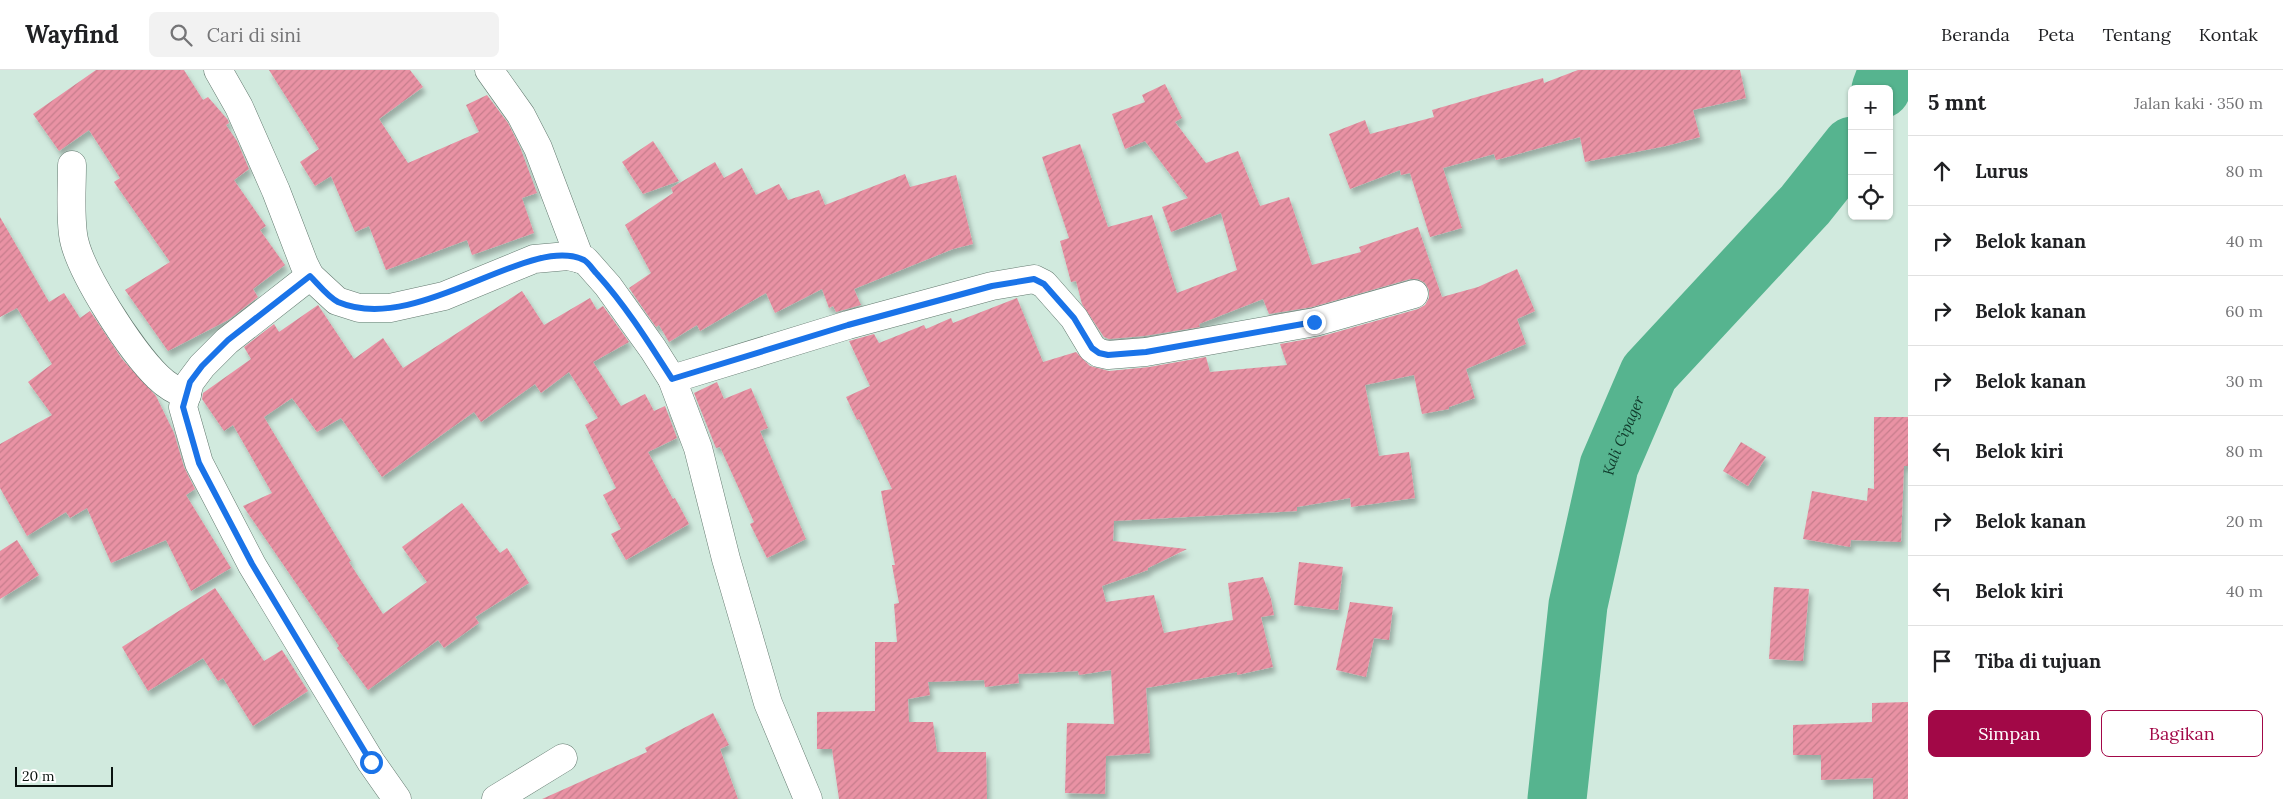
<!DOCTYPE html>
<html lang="id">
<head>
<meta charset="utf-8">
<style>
  :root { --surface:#fff; --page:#f2f2f2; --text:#202124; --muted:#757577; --line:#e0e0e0; --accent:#a20847 }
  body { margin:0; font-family:Lora,serif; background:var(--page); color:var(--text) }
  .controls { position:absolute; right:15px; top:15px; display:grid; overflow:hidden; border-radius:8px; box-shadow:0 1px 4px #0004 }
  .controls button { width:45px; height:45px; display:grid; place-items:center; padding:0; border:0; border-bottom:1px solid var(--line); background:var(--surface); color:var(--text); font:25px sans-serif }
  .scale { position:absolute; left:15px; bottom:12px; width:98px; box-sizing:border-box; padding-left:5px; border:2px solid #0a130f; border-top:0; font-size:14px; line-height:18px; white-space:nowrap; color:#0a130f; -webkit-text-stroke:4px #fff; paint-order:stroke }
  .stop { position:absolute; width:15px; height:15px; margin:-11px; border:4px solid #1a73e8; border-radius:50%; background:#fff }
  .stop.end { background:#1a73e8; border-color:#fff; box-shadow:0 1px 5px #0008 }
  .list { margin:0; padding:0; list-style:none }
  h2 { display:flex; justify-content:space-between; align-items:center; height:65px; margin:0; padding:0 20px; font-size:21px }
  h2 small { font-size:16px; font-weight:400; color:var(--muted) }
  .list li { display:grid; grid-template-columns:32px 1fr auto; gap:15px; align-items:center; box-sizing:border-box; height:70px; padding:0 20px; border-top:1px solid var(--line) }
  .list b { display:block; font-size:19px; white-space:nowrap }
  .list em { font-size:16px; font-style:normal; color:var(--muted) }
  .actions { display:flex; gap:10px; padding:15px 20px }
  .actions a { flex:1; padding:11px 0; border:1px solid var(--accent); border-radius:8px; text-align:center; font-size:18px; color:var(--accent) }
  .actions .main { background:var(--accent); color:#fff }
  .icon { flex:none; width:28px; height:28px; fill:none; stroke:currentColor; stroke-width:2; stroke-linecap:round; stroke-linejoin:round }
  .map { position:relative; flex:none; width:1908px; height:729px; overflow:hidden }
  header { display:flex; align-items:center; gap:30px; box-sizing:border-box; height:70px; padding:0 25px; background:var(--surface); border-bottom:1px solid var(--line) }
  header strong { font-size:24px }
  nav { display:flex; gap:28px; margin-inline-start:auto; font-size:18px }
  .search { width:350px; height:45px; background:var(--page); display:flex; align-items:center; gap:12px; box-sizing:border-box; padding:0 18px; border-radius:8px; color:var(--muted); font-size:19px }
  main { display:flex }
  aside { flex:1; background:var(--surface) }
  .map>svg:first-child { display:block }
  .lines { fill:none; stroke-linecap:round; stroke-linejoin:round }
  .river { stroke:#56b48f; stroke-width:59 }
  .building { fill:url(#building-hatch); filter:url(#shadow) }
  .street-casing { stroke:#63796f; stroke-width:29 }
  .street { stroke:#fff; stroke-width:28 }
  .route { stroke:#1a73e8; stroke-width:6 }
  .labels { text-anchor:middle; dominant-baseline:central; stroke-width:4; stroke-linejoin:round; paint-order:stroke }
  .water-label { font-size:15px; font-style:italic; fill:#0f392a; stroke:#fff }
</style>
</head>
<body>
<header>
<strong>Wayfind</strong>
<div class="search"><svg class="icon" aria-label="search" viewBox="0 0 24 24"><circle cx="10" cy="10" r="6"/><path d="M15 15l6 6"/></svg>Cari di sini</div>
<nav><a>Beranda</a><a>Peta</a><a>Tentang</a><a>Kontak</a></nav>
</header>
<main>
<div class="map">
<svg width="1908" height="729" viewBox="0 0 1908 729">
  <defs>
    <pattern id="building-hatch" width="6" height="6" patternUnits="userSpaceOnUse" patternTransform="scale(1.25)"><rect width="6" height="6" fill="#e992a4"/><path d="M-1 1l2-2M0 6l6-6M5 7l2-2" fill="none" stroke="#c67d8c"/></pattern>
    <filter id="shadow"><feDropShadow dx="3" dy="5.5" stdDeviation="2.5" flood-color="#0004"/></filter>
  </defs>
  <rect width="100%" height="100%" fill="#d1eade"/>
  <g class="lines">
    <g class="river">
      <polyline points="1881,19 1888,0"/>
      <path id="s1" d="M1557,729l21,-194 31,-139 40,-93 156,-168 47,-59"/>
    </g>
  </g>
  <g class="building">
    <polygon points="96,0 184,0 203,30 208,27 228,50 229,53 226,55 237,71 249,99 234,110 266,156 260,160 285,195 253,219 258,227 228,250 168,281 125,220 170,192 114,112 120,108 89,60 59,81 33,44"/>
    <polygon points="269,0 410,0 423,17 379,49 408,93 479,62 466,35 487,25 508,53 520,77 537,123 522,128 534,163 472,185 467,170 386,200 369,156 355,162 331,106 315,116 300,92 319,79"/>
    <polygon points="1578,0 1740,0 1746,28 1693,40 1700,67 1666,76 1585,92 1580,67 1496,90 1494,84 1443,98 1462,158 1430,167 1410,103 1401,105 1400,100 1350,119 1329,64 1365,50 1370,64 1434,47 1432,40 1543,8 1544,13"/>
    <polygon points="1165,14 1182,48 1175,52 1206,93 1238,81 1260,136 1289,127 1312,195 1361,182 1359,177 1418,157 1442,227 1478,217 1517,199 1535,241 1517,249 1526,274 1466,299 1475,328 1449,337 1449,339 1422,344 1414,305 1365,315 1379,386 1409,382 1415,428 1351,437 1350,428 1297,437 1297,441 1114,451 1113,471 1187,479 1148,498 1148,500 1102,516 1106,532 1154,525 1164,563 1233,550 1228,513 1263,507 1271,529 1274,545 1261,547 1273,597 1237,605 1237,602 1146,618 1150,683 1106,686 1105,724 1065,723 1067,653 1114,654 1111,600 1079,605 1078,601 1018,604 1019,613 985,617 984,610 928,612 930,625 908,629 909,652 933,652 937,682 986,682 987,729 839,729 832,679 817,679 817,642 875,641 875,572 897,572 894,534 899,533 892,495 895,495 881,421 892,419 859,349 857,350 846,327 870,316 849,271 874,264 879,273 924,255 926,259 951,248 953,253 1017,228 1043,292 1076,282 1090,296 1109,301 1149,297 1206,287 1210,302 1287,295 1280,274 1319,267 1418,239 1425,235 1429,228 1429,220 1425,213 1418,209 1410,209 1312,237 1269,244 1263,229 1199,254 1200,257 1144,266 1109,269 1104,267 1082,234 1076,211 1071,212 1060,171 1069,168 1042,87 1080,74 1108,157 1152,145 1177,223 1237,200 1221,143 1171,162 1162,137 1188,128 1145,71 1125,79 1112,44 1145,32 1142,25"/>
    <polygon points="653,71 679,111 643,124 622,92"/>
    <polygon points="715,92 724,108 742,98 756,125 779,114 788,130 819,120 825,135 905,104 910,117 956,105 973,174 953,179 854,219 861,235 836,242 833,236 829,238 822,219 775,243 766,223 700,261 697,255 669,272 659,255 656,257 629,218 651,203 625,155 673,123 671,118"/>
    <polygon points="0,147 49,232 64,223 80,248 90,241 122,289 156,326 174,363 184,397 195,419 186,425 231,498 191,521 166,470 111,493 87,438 70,448 66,442 27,466 0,418 0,374 52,345 28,312 52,294 17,238 0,247"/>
    <polygon points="522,221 544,255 590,228 597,240 603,236 629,272 593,292 621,336 645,324 654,341 665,336 677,368 648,382 673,429 675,428 689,454 626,490 611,464 621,459 603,425 616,418 585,355 598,348 569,302 541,323 535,314 481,352 474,342 382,407 341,348 317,362 292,328 264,347 351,491 349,492 383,544 427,512 402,477 462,433 500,483 507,478 529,513 475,547 479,553 444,578 438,570 368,620 337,578 339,576 243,436 272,423 233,355 224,361 202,329 203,323 251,289 244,277 274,254 279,262 318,235 354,289 383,268 403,298"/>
    <polygon points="717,312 724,329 751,318 768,358 760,361 806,469 767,488 750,454 754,452 720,377 716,378 694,323"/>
    <polygon points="1874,347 1908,347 1908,396 1904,396 1901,472 1851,470 1850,477 1803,469 1812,421 1867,431 1868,418 1874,419"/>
    <polygon points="1741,372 1766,387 1748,416 1723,401"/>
    <polygon points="17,470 39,505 0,529 0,481"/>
    <polygon points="1299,492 1343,497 1338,540 1294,535"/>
    <polygon points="1774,517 1809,519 1803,591 1769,589"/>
    <polygon points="215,518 264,591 282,580 308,621 253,656 223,608 218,611 203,588 148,621 122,577"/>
    <polygon points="1350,532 1393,537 1389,570 1374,568 1366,607 1336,600"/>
    <polygon points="1908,632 1908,729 1873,729 1873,708 1821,710 1821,685 1793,685 1793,655 1872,652 1872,633"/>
    <polygon points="713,643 729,675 720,679 738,729 542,729 647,682 645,678"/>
  </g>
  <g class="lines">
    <g class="street-casing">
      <g id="street">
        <polyline points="218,0 239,37 276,121 304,194 310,206 337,231 359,238 390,238 444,226 534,189 568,186 585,190 608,216 653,279 672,309 698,378 726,489 768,633 808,729"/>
        <polyline points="489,0 521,45 538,78 580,189"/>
        <path d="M72,95c0,22 -2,46 1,69 4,35 59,118 85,143 9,9 18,14 29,18"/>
        <polyline points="310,206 227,271 202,296 190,312 183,337 199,393 252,495 371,692 397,729"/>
        <polyline points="672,309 848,255 992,216 1034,209 1044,214 1074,248 1092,278 1099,283 1108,285 1146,282 1315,252 1414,224"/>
        <polyline points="496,729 563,688"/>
      </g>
    </g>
    <use href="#street" class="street"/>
  </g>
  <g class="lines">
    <path class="route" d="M371,692l-119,-198 -53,-101 -16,-56 7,-25 12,-16 26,-26 82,-64c8,8 18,21 28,26 80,34 191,-69 246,-42 5,3 9,10 13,14 29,32 52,69 75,105l176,-54 144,-39 42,-7 10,5 30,34 18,30 7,5 9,2 38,-3 168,-30"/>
  </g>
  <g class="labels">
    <g class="water-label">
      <text stroke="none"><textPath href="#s1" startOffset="371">Kali Cipager</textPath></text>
    </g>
  </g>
</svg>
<div class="controls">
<button>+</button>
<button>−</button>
<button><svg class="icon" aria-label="locate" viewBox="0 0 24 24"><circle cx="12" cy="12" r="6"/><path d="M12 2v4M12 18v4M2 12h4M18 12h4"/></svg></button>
</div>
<div class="scale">20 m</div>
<div class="stop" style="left:371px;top:692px"></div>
<div class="stop end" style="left:1314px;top:252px"></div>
</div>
<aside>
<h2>5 mnt<small>Jalan kaki · 350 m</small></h2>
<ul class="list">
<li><svg class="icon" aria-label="ahead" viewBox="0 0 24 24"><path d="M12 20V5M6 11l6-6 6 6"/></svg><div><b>Lurus</b></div><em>80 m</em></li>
<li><svg class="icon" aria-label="right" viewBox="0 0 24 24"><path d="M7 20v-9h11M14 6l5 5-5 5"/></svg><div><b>Belok kanan</b></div><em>40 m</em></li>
<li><svg class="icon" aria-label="right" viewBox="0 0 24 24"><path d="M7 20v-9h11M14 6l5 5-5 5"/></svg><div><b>Belok kanan</b></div><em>60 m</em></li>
<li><svg class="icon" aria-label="right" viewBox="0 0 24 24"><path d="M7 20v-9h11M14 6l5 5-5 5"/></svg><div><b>Belok kanan</b></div><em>30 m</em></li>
<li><svg class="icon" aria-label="left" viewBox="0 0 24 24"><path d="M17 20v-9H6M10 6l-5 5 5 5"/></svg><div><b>Belok kiri</b></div><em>80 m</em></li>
<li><svg class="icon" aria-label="right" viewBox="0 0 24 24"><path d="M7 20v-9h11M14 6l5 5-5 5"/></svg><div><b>Belok kanan</b></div><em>20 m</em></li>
<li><svg class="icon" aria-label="left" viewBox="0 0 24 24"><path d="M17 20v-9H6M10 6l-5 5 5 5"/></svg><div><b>Belok kiri</b></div><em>40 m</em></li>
<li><svg class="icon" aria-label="arrive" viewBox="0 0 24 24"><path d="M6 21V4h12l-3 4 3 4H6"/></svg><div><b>Tiba di tujuan</b></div></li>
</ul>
<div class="actions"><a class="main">Simpan</a><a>Bagikan</a></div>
</aside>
</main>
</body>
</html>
